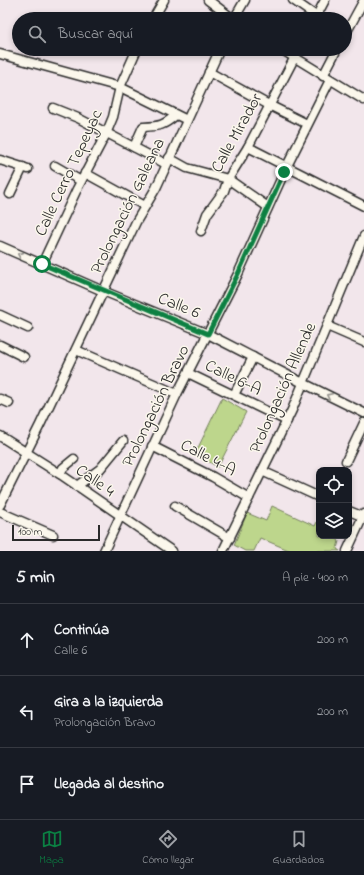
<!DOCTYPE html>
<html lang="es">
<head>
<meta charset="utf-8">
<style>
  :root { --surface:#171b24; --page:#20242c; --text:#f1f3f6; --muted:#9ea1a6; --line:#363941; --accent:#0b8043 }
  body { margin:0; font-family:"Indie Flower",sans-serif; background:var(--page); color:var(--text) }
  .controls { position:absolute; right:12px; bottom:12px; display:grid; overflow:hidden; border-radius:8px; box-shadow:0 2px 6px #0003 }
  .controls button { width:36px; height:36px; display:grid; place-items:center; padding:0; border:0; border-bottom:1px solid var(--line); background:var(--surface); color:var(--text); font:20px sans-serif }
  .scale { position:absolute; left:12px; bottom:10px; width:88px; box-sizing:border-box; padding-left:4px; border:2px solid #2b2b2b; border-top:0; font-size:11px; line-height:14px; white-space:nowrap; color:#2b2b2b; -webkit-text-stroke:3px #fbf7ec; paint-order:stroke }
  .stop { position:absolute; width:12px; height:12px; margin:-9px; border:3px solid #0b8043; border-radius:50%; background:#fff }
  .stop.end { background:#0b8043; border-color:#fff; box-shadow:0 1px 4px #0008 }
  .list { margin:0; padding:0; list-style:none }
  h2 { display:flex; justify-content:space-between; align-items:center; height:52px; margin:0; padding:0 16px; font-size:17px }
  h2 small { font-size:13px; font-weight:400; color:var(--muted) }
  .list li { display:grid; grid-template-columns:26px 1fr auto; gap:12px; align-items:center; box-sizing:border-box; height:72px; padding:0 16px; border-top:1px solid var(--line) }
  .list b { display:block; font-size:15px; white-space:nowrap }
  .list p { margin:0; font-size:13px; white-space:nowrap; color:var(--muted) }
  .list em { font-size:13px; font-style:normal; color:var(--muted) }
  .icon { flex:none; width:22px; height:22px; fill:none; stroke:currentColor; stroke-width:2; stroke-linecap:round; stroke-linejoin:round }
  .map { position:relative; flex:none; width:364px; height:551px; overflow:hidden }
  .search { position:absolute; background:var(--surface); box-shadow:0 2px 6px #0003; left:12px; right:12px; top:12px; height:44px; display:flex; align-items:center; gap:10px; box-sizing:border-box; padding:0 14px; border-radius:22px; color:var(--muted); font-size:15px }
  .sheet { height:268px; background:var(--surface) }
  nav { display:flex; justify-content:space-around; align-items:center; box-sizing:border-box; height:56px; border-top:1px solid var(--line); background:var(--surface); font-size:11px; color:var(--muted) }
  nav a { display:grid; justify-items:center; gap:2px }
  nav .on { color:var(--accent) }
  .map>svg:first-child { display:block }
  .green { fill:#bdd68c; stroke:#74805c }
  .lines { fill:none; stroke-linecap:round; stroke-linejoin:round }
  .minor-casing { stroke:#2b2b2b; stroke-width:11 }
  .minor { stroke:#fbf7ec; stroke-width:8 }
  .oneway { stroke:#93918c }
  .route { stroke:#0b8043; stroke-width:5 }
  .labels { text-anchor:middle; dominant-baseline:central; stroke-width:3; stroke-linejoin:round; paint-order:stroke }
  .street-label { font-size:17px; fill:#2b2b2b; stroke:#fbf7ec }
</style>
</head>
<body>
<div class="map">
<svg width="364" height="551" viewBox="0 0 364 551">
  <rect width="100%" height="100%" fill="#f2e6eb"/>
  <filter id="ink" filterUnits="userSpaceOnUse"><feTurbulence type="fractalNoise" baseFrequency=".025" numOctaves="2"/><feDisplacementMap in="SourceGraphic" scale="8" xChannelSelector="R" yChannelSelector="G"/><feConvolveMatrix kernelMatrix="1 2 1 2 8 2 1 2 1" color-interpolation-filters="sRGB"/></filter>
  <g filter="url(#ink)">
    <g class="green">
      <polygon points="222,398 246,412 218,467 195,454"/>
      <polygon points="272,506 315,526 319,518 319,536 333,536 339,541 337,549 340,551 291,551 260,538 254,551 245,551 234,545 247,513 266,521"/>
    </g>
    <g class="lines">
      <g class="minor-casing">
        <g id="minor">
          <polyline points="208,0 233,19"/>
          <polyline points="293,0 316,16"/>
          <polyline points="153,19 164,0"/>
          <polyline points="234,19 245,0"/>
          <polyline points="315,19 325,0"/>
          <polyline points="345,35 364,0"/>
          <polyline points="281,49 364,100"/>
          <polyline points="0,54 120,87 187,120"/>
          <polyline points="209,72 269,105 307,124"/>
          <polyline points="323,76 337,49"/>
          <polyline points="53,108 78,118 166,164"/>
          <path d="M134,147l9,-20c17,-1 20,-1 33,-12"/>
          <polyline points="248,147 364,206"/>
          <polyline points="169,158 187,168 228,179 268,207"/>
          <polyline points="0,160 28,169"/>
          <polyline points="55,166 81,181"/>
          <polyline points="85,173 145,206"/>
          <polyline points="10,194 23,167"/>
          <polyline points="201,231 207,214 224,191 228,179 248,147 299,49"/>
          <polyline points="0,246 103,291 208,334 303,383 364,413"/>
          <polyline points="42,264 77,189 106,134 113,117 120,87 137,49"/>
          <polyline points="0,315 28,328"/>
          <polyline points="327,326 364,342"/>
          <polyline points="0,345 24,357"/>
          <polyline points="76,350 177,394"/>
          <polyline points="188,373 287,421"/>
          <polyline points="234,395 253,357"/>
          <polyline points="0,399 9,403"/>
          <polyline points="0,436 60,474 172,551"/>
          <polyline points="152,446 213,477 249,498"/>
          <polyline points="346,461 364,423"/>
          <polyline points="262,471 319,497"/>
          <polyline points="60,474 63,468 74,459"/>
          <polyline points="77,486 100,469 123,441"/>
          <polyline points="0,505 40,425 136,222 156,188 220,49"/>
          <polyline points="175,506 230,538"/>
          <polyline points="349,511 364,517"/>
          <polyline points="0,512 53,535"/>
          <polyline points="104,551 177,394 238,274 287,166 330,80"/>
          <polyline points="223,551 292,410 364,236"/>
          <polyline points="347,551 364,514"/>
        </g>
      </g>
      <use href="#minor" class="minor"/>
    </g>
    <defs><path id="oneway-chevron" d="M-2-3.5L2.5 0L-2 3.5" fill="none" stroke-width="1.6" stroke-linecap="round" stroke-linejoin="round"/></defs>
    <g class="oneway">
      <use href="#oneway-chevron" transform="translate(20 255) rotate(-156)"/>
      <use href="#oneway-chevron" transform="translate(329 396) rotate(-154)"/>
    </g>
  </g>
  <g class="lines" filter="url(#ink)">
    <polyline class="route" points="42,264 208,334 238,274 284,172"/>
  </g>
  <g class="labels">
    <g class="street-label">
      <text transform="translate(237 133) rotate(-61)">Calle Mirador</text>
      <text transform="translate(69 173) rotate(-65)">Calle Cerro Tepeyac</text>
      <text transform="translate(128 206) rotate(-64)">Prolongación Galeana</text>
      <text transform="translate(179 306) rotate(22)">Calle 6</text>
      <text transform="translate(233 378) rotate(26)">Calle 6-A</text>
      <text transform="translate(283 388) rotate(-66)">Prolongación Allende</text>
      <text transform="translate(156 406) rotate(-64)">Prolongación Bravo</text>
      <text transform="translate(208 458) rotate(28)">Calle 4-A</text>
      <text transform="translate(95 481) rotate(35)">Calle 4</text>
    </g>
  </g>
</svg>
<div class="controls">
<button><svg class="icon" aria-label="locate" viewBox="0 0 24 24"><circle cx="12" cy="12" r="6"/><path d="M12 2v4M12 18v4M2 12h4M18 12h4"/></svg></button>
<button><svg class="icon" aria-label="layers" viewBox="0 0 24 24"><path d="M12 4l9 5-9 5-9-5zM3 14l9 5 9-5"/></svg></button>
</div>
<div class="scale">100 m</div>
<div class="stop" style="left:42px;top:264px"></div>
<div class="stop end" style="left:284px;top:172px"></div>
<div class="search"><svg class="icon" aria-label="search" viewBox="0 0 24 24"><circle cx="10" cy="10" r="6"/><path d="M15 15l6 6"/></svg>Buscar aquí</div>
</div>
<section class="sheet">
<h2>5 min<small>A pie · 400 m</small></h2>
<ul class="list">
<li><svg class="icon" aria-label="ahead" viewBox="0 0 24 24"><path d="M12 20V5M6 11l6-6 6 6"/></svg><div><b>Continúa</b><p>Calle 6</p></div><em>200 m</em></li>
<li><svg class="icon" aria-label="left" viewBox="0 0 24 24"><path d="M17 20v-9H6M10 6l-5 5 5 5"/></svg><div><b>Gira a la izquierda</b><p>Prolongación Bravo</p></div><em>200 m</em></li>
<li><svg class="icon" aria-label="arrive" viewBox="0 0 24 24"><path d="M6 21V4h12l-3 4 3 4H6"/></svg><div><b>Llegada al destino</b></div></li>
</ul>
</section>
<nav>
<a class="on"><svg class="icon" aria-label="map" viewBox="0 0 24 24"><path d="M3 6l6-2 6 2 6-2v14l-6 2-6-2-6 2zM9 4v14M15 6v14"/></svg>Mapa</a>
<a><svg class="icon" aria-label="directions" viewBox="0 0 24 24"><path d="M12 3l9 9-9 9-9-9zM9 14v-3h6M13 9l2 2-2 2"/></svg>Cómo llegar</a>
<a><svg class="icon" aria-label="saved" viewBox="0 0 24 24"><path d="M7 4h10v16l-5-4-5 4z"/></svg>Guardados</a>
</nav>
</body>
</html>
